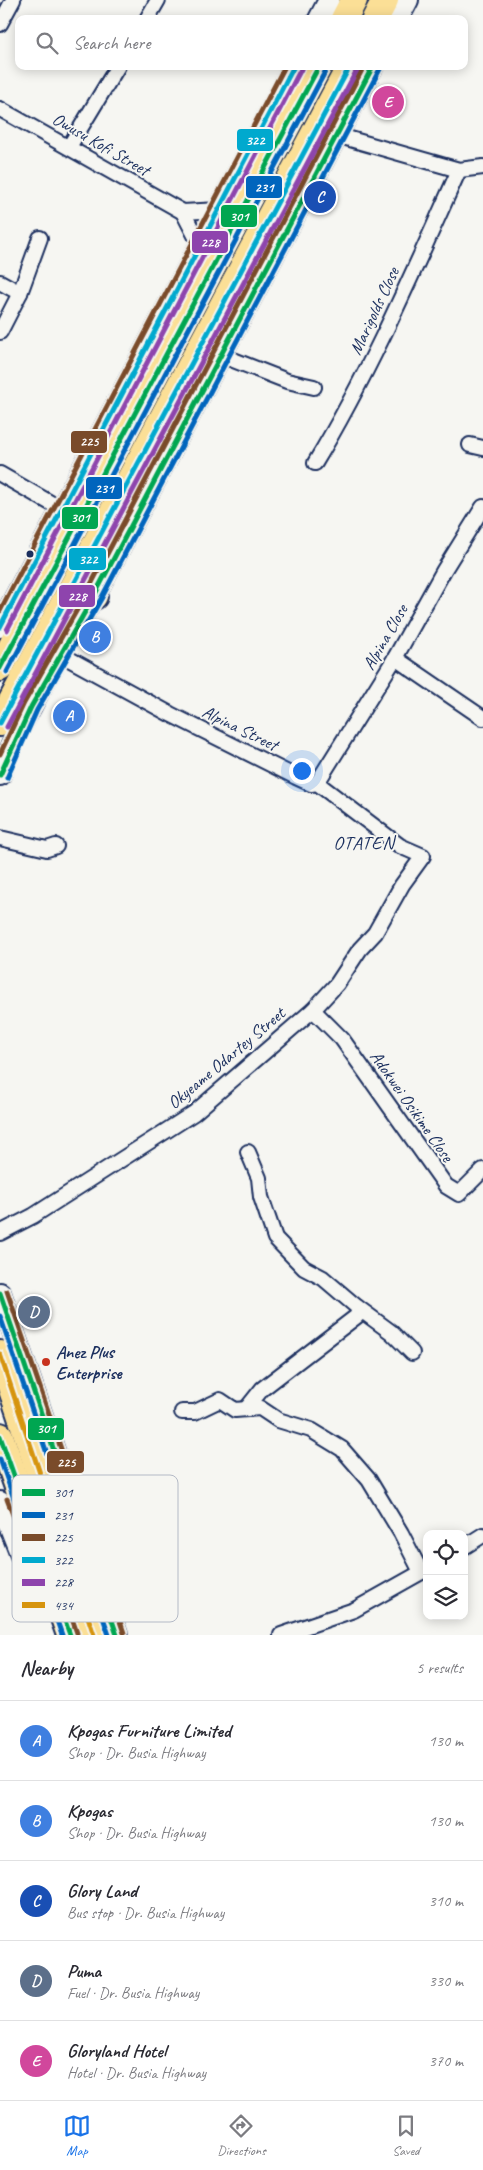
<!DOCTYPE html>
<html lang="en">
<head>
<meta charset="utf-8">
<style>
  :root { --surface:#fff; --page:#f7f7f7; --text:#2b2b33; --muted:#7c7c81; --line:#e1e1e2; --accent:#1a73e8 }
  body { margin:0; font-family:Caveat,sans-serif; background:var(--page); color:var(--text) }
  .controls { position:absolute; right:15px; bottom:15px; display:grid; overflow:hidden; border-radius:10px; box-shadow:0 2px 12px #0003 }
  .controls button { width:45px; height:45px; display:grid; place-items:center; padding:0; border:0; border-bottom:1px solid var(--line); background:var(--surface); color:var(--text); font:25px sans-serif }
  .you { position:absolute; left:301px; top:770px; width:18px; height:18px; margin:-12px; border:4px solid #fff; border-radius:50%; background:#1a73e8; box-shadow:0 0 0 8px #1a73e833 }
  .badge { display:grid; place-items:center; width:32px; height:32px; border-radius:50%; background:var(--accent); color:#fff; font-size:16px; font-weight:700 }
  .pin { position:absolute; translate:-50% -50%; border:2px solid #fff; box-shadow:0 1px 5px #0006 }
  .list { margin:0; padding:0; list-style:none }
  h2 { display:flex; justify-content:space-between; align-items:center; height:65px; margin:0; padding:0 20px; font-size:21px }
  h2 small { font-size:16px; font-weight:400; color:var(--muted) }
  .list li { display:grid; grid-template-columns:32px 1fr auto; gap:15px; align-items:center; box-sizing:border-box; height:80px; padding:0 20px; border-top:1px solid var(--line) }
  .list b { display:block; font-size:19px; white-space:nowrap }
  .list p { margin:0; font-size:16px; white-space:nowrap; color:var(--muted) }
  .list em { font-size:16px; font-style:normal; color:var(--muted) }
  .icon { flex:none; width:28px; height:28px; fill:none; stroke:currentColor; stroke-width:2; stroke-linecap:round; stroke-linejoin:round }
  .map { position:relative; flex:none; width:483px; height:1635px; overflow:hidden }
  .search { position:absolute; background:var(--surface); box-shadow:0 2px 12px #0003; left:15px; right:15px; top:15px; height:55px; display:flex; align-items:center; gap:12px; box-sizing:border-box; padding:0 18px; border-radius:10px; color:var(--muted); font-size:19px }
  .sheet { height:465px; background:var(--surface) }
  nav { display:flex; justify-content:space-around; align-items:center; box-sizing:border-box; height:70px; border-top:1px solid var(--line); background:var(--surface); font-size:14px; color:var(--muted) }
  nav a { display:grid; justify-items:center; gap:2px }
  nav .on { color:var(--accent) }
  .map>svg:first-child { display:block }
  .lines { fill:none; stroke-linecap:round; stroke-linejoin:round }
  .street-casing { stroke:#1b2f5e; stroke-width:18 }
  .secondary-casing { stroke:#1b2f5e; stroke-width:24 }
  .highway-casing { stroke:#1b2f5e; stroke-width:30 }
  .street { stroke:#f6f6f2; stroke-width:14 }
  .secondary { stroke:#f6f6f2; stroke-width:20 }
  .highway { stroke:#fbdf96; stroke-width:26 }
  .bus-1-casing { stroke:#f6f6f2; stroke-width:9 }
  .bus-2-casing { stroke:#f6f6f2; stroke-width:9 }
  .bus-3-casing { stroke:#f6f6f2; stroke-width:9 }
  .bus-4-casing { stroke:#f6f6f2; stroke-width:9 }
  .bus-5-casing { stroke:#f6f6f2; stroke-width:9 }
  .bus-6-casing { stroke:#f6f6f2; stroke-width:9 }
  .bus-1 { stroke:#00a651; stroke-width:5 }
  .bus-2 { stroke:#0065bd; stroke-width:5 }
  .bus-3 { stroke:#7a4b2a; stroke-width:5 }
  .bus-4 { stroke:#00a9ce; stroke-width:5 }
  .bus-5 { stroke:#8e44ad; stroke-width:5 }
  .bus-6 { stroke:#d6940e; stroke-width:5 }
  .bus-dot { fill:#1b2f5e; stroke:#f6f6f2; stroke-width:2 }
  .poi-dot { fill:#c8321e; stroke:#f6f6f2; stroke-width:2 }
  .labels { text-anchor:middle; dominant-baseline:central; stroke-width:4; stroke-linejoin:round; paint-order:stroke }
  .street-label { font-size:18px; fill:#1b2f5e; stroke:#f6f6f2 }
  .poi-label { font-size:18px; font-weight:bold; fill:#1b2f5e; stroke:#f6f6f2; text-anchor:start }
  .neighbourhood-label { font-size:19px; letter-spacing:1px; fill:#1b2f5e; stroke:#f6f6f2 }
  .key { fill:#f6f6f2; stroke:#b4bac6; stroke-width:1 }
  .key-label { font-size:14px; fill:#1b2f5e }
  .line-badge { stroke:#f6f6f2; stroke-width:2 }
  .badge-label { font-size:14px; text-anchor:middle; font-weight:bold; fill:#fff }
</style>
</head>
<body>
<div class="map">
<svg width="483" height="1635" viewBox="0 0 483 1635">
  <rect width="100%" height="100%" fill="#f6f6f2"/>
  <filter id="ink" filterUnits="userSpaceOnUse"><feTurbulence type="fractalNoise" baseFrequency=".02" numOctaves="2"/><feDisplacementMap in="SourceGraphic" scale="10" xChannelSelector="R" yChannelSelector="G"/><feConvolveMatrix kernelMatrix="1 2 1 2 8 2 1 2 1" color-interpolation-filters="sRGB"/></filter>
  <g filter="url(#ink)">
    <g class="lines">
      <g class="street-casing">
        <g id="street">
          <polyline points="147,19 158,0"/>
          <polyline points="0,24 13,0"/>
          <polyline points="0,109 183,212 200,245"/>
          <polyline points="336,135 459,170 483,167"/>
          <polyline points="69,147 118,66"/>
          <polyline points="183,212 219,210"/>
          <polyline points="0,282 20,293"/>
          <polyline points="0,332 20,293 40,238"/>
          <polyline points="213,352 287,381 314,387"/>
          <polyline points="470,445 483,448"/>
          <path d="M315,463c56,-93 99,-193 144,-293"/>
          <polyline points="0,474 61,509"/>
          <polyline points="395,658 483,718"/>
          <polyline points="317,783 395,658 444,570 483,507"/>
          <polyline points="0,838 47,849 56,846"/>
          <polyline points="313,1010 342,1039 446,1186 459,1194 483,1170"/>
          <polyline points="0,1233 33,1216 194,1113 313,1010 337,984 360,949 375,933 402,885 423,856 400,846 317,783 311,784 296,777 170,714 60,654"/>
          <polyline points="357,1307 391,1332 412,1353"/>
          <polyline points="246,1409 262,1389 357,1316 358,1311 357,1307 323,1278 304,1268 275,1238 261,1197 259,1178 248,1152"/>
          <polyline points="182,1412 195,1412 220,1400 235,1410 260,1408 278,1420 311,1430 342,1449 369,1480 401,1533 421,1572"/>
          <polyline points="464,1547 483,1535"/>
          <polyline points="281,1635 354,1610 427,1569"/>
        </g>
      </g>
      <g class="secondary-casing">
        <g id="secondary">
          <polyline points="319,19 329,0"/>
          <polyline points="398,19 408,0"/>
          <polyline points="0,627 294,66"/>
          <path d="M0,775c21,-59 62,-124 94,-179l279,-530"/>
          <polyline points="0,1293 117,1635"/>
          <polyline points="0,1502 28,1573 56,1594"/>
        </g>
      </g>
      <g class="highway-casing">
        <g id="highway">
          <polyline points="344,19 354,0"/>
          <polyline points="375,19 385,0"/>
          <polyline points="64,603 94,596"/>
          <polyline points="0,668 319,66"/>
          <polyline points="0,723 350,66"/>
          <polyline points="0,1354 94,1635"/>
          <polyline points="0,1436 70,1635"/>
        </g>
      </g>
      <use href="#street" class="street"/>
      <use href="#secondary" class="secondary"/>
      <use href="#highway" class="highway"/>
      <g class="bus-1-casing">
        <g id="bus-1">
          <polyline points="0,668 319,66"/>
          <polyline points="0,775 31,707 94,596 373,66"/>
          <polyline points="0,1293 117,1635"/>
          <polyline points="0,1436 70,1635"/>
        </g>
      </g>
      <g class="bus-2-casing">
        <g id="bus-2">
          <polyline points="7,672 326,70"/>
          <polyline points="7,778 37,710 101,599 380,69"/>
          <polyline points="0,1316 109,1635"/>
          <polyline points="0,1459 62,1635"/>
        </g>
      </g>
      <g class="bus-3-casing">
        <g id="bus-3">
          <polyline points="0,611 285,66"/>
          <polyline points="0,754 24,703 87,592 364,66"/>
          <polyline points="7,1291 124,1633"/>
          <polyline points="7,1499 31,1562 39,1573 62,1590 77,1633"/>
        </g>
      </g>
      <g class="bus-4-casing">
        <g id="bus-4">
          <polyline points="0,627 294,66"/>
          <polyline points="0,723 350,66"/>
        </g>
      </g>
      <g class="bus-5-casing">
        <g id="bus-5">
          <polyline points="7,630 301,69"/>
          <polyline points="7,727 357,70"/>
        </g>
      </g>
      <g class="bus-6-casing">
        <polyline id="bus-6" points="0,1354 94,1635"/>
      </g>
      <use href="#bus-1" class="bus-1"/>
      <use href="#bus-2" class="bus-2"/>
      <use href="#bus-3" class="bus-3"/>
      <use href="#bus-4" class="bus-4"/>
      <use href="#bus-5" class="bus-5"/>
      <use href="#bus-6" class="bus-6"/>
    </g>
  </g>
  <circle class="bus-dot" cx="30" cy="554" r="4.5"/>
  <circle class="poi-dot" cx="46" cy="1362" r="5"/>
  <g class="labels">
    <g class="street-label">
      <text transform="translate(101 144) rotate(30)">Owusu Kofi Street</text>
      <text transform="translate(374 311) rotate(-65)">Marigolds Close</text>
      <text transform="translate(385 637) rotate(-60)">Alpina Close</text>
      <text transform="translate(240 728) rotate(26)">Alpina Street</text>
      <text transform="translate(226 1058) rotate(-40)">Okyeame Odartey Street</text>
      <text transform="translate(412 1106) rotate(55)">Adokwei Osikime Close</text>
    </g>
    <g class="poi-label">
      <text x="56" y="1352">Anez Plus<tspan x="56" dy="21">Enterprise</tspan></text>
    </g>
    <g class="neighbourhood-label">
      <text x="364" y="843">OTATEN</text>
    </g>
  </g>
  <rect x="12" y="1475" width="166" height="147" rx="8" class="key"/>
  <rect x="22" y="1489" width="23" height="7" fill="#00a651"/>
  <rect x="22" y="1512" width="23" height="6" fill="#0065bd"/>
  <rect x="22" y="1534" width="23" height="7" fill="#7a4b2a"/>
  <rect x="22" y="1557" width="23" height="6" fill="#00a9ce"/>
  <rect x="22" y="1579" width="23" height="7" fill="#8e44ad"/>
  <rect x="22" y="1602" width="23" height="6" fill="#d6940e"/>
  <g class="key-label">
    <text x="54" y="1497">301</text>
    <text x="54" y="1520">231</text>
    <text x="54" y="1542">225</text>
    <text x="54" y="1565">322</text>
    <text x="54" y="1587">228</text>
    <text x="54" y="1610">434</text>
  </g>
  <g class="line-badge">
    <rect x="236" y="128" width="38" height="24" rx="5" fill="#00a9ce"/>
    <rect x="245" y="175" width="38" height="24" rx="5" fill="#0065bd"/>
    <rect x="220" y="204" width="38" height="24" rx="5" fill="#00a651"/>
    <rect x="191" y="230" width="38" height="24" rx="5" fill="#8e44ad"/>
    <rect x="70" y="430" width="38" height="24" rx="5" fill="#7a4b2a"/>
    <rect x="85" y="476" width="38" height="24" rx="5" fill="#0065bd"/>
    <rect x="61" y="506" width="38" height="24" rx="5" fill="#00a651"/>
    <rect x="68" y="547" width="39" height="24" rx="5" fill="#00a9ce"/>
    <rect x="58" y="584" width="38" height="24" rx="5" fill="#8e44ad"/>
    <rect x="27" y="1417" width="38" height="24" rx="5" fill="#00a651"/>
    <rect x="46" y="1450" width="39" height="24" rx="5" fill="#7a4b2a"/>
  </g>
  <g class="badge-label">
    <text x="255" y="145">322</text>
    <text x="264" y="192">231</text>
    <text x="239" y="221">301</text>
    <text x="210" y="247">228</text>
    <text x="89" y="446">225</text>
    <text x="104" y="493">231</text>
    <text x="80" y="522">301</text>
    <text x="88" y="564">322</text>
    <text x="77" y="601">228</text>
    <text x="46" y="1433">301</text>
    <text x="66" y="1467">225</text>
  </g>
</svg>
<div class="controls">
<button><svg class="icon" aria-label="locate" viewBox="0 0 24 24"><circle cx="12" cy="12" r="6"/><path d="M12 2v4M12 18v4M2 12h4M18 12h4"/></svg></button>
<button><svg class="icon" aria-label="layers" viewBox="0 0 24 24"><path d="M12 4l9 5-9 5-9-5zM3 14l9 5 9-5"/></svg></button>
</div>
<div class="you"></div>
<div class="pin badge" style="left:69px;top:716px;background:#3f7fe0">A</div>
<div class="pin badge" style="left:95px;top:637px;background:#3f7fe0">B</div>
<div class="pin badge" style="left:320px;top:197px;background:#1a4fb4">C</div>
<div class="pin badge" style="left:34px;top:1312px;background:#5c6f8a">D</div>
<div class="pin badge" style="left:388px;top:102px;background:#d1479c">E</div>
<div class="search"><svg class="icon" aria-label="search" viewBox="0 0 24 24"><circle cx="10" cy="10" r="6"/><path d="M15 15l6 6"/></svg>Search here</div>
</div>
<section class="sheet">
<h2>Nearby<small>5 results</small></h2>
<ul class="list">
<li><span class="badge" style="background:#3f7fe0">A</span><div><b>Kpogas Furniture Limited</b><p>Shop · Dr. Busia Highway</p></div><em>130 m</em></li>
<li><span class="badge" style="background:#3f7fe0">B</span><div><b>Kpogas</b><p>Shop · Dr. Busia Highway</p></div><em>130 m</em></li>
<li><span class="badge" style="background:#1a4fb4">C</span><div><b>Glory Land</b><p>Bus stop · Dr. Busia Highway</p></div><em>310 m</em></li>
<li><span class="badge" style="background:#5c6f8a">D</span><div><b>Puma</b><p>Fuel · Dr. Busia Highway</p></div><em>330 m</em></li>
<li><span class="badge" style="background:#d1479c">E</span><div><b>Gloryland Hotel</b><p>Hotel · Dr. Busia Highway</p></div><em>370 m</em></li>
</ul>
</section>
<nav>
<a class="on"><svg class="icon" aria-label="map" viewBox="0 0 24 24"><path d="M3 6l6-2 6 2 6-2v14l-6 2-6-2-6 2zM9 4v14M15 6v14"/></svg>Map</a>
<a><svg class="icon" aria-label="directions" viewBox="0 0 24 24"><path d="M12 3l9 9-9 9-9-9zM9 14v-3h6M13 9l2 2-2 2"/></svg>Directions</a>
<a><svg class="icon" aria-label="saved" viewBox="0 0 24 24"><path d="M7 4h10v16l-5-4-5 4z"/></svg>Saved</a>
</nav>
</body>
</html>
